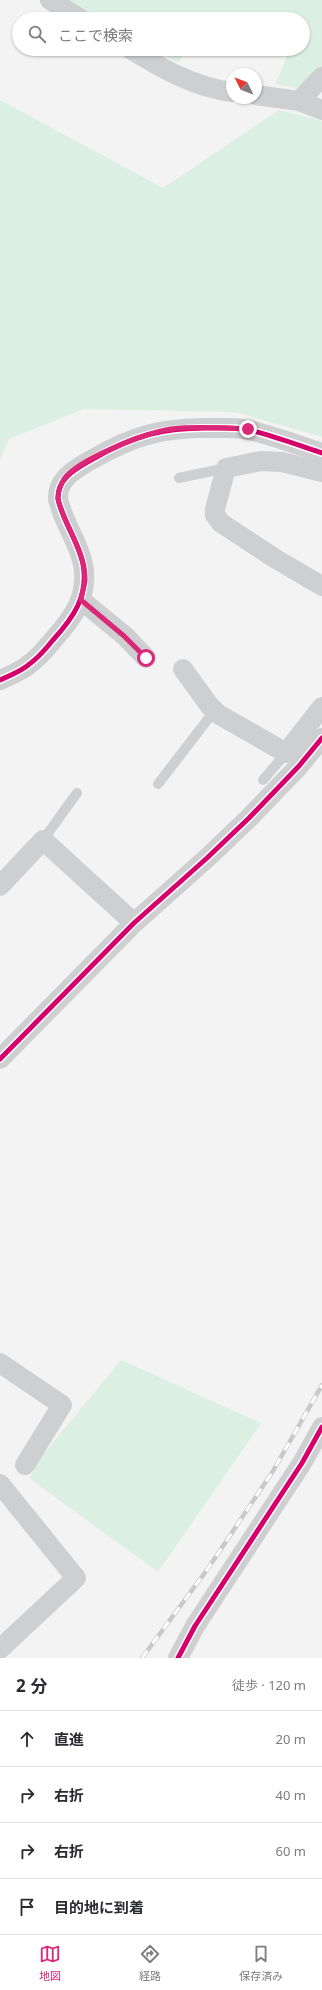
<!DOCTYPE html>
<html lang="ja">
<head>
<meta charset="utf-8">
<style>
  :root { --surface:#fff; --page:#f2f2f3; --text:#2b2b33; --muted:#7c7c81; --line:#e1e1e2; --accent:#db2777 }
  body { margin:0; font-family:"Noto Sans","Noto Sans JP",sans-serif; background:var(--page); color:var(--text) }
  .compass { position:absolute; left:226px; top:68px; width:36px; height:36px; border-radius:50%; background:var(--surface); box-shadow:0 1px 3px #0004; rotate:312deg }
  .stop { position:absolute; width:12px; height:12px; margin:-9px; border:3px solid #db2777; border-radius:50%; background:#fff }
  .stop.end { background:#db2777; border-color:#fff; box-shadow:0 1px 4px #0008 }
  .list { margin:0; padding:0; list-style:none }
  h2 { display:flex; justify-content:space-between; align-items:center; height:52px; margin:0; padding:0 16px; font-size:17px }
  h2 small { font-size:13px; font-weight:400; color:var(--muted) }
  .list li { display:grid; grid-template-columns:26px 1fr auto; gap:12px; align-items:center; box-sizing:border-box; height:56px; padding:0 16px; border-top:1px solid var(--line) }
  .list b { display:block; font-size:15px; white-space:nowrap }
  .list em { font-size:13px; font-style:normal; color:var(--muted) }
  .icon { flex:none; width:22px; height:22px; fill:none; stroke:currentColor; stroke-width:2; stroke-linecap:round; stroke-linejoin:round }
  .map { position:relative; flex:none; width:322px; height:1658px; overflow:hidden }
  .search { position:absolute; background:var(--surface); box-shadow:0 1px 3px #0004; left:12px; right:12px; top:12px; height:44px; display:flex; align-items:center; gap:10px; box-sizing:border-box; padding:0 14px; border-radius:22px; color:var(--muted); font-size:15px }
  .sheet { height:276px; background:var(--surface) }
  nav { display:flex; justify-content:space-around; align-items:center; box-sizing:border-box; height:56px; border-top:1px solid var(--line); background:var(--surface); font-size:11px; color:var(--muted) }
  nav a { display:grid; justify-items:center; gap:2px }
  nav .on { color:var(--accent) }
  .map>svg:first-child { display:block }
  .green { fill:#dbefe3 }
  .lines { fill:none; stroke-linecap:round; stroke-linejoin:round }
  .service { stroke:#cdcfd1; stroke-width:10 }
  .minor { stroke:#cdcfd1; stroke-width:20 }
  .rail-casing { stroke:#c8c9cb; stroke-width:4.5 }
  .rail { stroke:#fff; stroke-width:3; stroke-dasharray:9; stroke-linecap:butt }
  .cycleway-casing { stroke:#fff; stroke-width:8 }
  .cycleway { stroke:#d6006c; stroke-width:5 }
  .route { stroke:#db2777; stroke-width:5 }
</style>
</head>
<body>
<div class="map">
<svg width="322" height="1658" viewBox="0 0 322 1658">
  <rect width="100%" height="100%" fill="#f4f3f3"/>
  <g class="green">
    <polygon points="69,0 322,0 322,69 298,88 275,84 287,57 268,49 303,49 303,19 102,19"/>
    <polygon points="154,49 188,49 178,63"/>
    <polygon points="0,100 163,188 279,110 322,121 322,437 235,412 84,409 9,439 0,460"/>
    <polygon points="121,1360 261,1423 158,1572 30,1479 37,1462"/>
  </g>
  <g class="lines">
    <g class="service">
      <polyline points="179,478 226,468"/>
      <polyline points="263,780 286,753"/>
      <polyline points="158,784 215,710"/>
      <polyline points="43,840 77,793"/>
    </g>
    <g class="minor">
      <polyline points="50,0 81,19"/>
      <path d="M130,49c33,20 64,38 102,43"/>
      <polyline points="256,95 299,101 322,110"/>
      <polyline points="299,101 322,77"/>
      <polyline points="322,472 282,462 261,461 226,468 215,509 215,515 221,523 276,559 322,586"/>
      <polyline points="81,600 125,636 146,658"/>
      <polyline points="183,669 209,705 218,714 286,753 322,707"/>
      <path d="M0,680c9,-4 19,-8 27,-14 10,-7 18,-16 26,-26 20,-22 36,-44 30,-76 -5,-23 -20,-42 -25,-65 -1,-21 18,-30 33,-39 43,-25 73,-33 122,-32 12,0 25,-1 36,2 25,6 49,15 73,23"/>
      <polyline points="0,886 43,840 134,923"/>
      <polyline points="0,1059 134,923 207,858 249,818 299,766 322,738"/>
      <polyline points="0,1363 62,1405 25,1465"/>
      <polyline points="0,1484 76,1578 0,1649"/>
      <polyline points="178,1658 195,1626 302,1463 322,1427"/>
    </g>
    <g class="rail-casing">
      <polyline id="rail" points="142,1658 209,1567 273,1471 322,1385"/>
    </g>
    <use href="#rail" class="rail"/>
    <g class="cycleway-casing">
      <g id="cycleway">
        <path d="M0,680c9,-4 19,-8 27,-14 10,-7 18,-16 26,-26 20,-22 36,-44 30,-76 -5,-23 -20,-42 -25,-65 -1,-21 18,-30 33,-39 43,-25 73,-33 122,-32 12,0 25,-1 36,2 25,6 49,15 73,23"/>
        <polyline points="0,1059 134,923 207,858 249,818 299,766 322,738"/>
        <polyline points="178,1658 195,1626 302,1463 322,1427"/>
      </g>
    </g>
    <use href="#cycleway" class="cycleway"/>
  </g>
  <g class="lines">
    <path class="route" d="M146,658l-22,-22 -43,-36c1,-6 3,-13 4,-19 1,-30 -20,-54 -27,-82 0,-7 3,-15 6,-20 14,-20 84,-47 107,-50 26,-3 52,-1 77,0"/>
  </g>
</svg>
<svg class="compass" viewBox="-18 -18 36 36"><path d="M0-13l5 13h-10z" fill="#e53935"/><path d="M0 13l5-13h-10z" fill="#7c7c81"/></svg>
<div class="stop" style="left:146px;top:658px"></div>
<div class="stop end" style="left:248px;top:429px"></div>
<div class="search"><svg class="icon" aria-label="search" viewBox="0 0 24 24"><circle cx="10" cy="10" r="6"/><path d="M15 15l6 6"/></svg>ここで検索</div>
</div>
<section class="sheet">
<h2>2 分<small>徒歩 · 120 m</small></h2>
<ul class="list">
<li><svg class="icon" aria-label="ahead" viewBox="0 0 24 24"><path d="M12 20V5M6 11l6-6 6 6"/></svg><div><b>直進</b></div><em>20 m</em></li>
<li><svg class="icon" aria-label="right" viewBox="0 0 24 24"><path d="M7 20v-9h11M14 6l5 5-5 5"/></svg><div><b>右折</b></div><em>40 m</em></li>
<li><svg class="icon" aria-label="right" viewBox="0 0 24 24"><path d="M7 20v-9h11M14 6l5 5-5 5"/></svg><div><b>右折</b></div><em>60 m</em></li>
<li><svg class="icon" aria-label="arrive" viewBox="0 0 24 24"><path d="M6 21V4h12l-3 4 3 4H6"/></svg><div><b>目的地に到着</b></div></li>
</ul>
</section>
<nav>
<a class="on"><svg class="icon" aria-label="map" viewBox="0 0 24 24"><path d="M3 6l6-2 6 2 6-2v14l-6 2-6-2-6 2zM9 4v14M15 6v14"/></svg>地図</a>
<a><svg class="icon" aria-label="directions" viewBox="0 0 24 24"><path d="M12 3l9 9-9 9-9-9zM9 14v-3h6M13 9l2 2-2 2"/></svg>経路</a>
<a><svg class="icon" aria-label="saved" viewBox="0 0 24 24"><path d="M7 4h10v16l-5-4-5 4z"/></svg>保存済み</a>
</nav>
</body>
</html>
